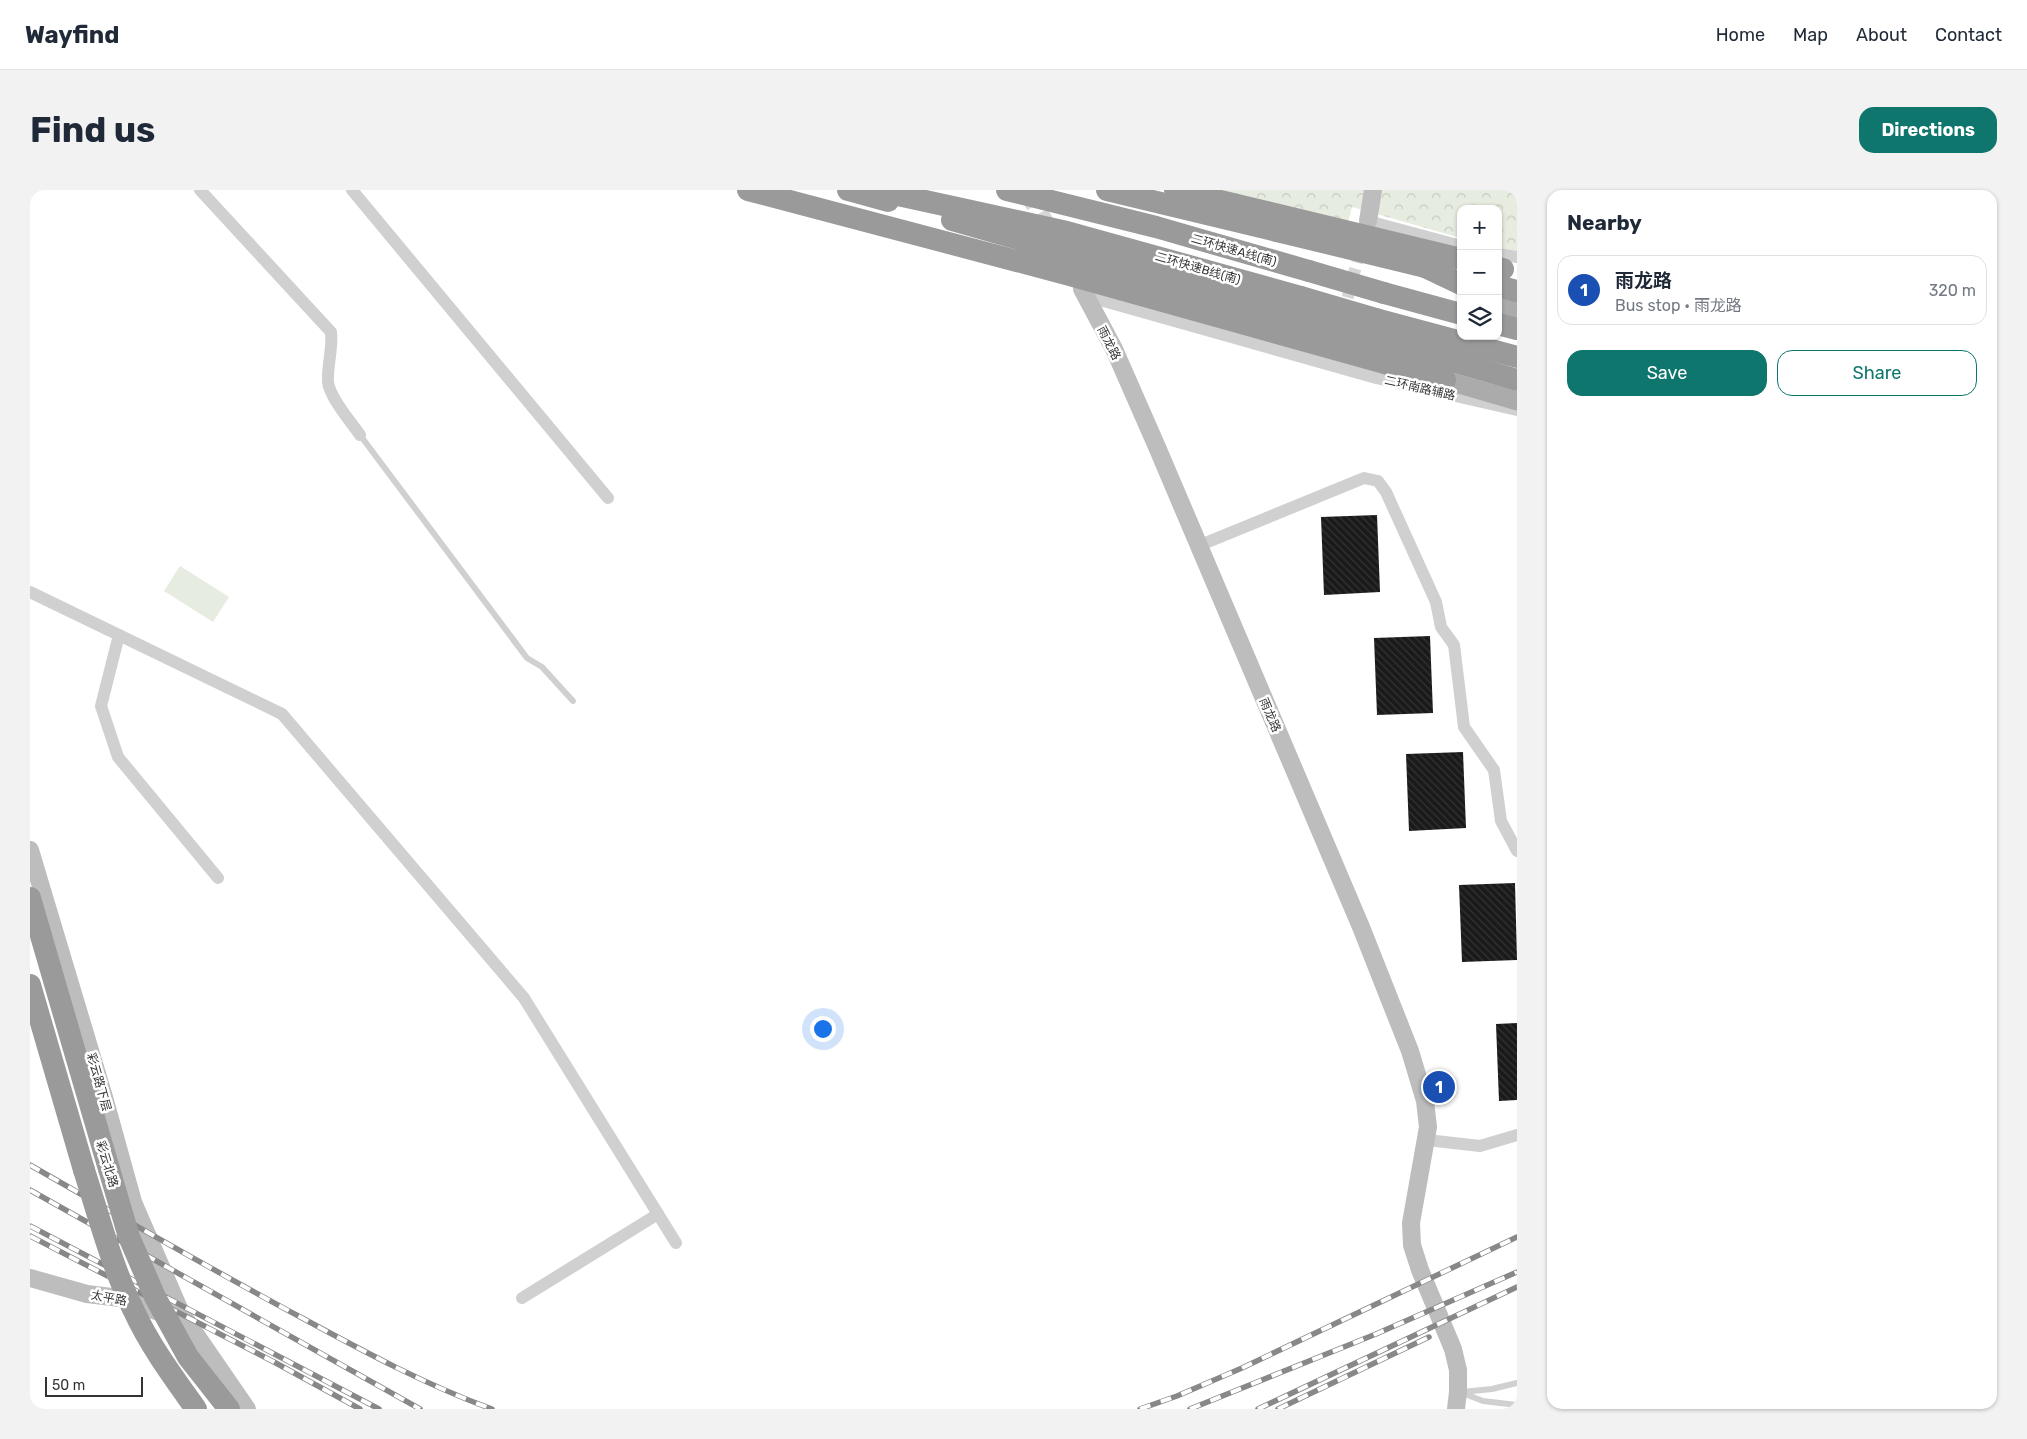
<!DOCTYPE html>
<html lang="en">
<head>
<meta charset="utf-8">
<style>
  :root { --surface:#fff; --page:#f2f2f3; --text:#1f2937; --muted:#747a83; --line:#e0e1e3; --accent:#0f766e }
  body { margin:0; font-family:Rubik,"Noto Sans SC",sans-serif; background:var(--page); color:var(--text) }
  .controls { position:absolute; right:15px; top:15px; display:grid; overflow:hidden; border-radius:10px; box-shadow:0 1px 4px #0004 }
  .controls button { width:45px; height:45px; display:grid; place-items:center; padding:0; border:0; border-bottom:1px solid var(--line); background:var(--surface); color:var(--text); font:25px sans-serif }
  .scale { position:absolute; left:15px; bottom:12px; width:98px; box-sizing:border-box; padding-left:5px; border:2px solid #333; border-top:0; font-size:14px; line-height:18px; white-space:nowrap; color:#333; -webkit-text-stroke:4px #fff; paint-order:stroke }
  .you { position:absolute; left:792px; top:838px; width:18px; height:18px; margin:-12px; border:4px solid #fff; border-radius:50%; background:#1a73e8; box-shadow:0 0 0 8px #1a73e833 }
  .badge { display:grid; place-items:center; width:32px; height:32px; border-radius:50%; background:var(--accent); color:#fff; font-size:16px; font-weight:700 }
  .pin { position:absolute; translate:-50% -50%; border:2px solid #fff; box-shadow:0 1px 5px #0006 }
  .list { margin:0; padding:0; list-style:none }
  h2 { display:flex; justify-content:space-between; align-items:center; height:65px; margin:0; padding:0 20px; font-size:21px }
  h2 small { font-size:16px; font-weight:400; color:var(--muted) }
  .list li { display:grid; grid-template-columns:32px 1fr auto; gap:15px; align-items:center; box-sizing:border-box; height:70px; margin:0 10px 10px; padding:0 10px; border:1px solid var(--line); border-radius:15px }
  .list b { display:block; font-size:19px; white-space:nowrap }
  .list p { margin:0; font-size:16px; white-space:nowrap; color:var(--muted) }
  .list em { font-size:16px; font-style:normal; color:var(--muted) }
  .actions { display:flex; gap:10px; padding:15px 20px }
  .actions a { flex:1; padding:11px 0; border:1px solid var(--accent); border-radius:15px; text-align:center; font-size:18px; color:var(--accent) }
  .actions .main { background:var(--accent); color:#fff }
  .icon { flex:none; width:28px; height:28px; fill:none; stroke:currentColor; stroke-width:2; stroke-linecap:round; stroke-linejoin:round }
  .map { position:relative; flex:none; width:1487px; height:1219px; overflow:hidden; border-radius:15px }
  header { display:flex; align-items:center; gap:30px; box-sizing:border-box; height:70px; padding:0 25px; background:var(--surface); border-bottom:1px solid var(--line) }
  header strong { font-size:24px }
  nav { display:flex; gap:28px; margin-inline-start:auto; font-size:18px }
  .intro { display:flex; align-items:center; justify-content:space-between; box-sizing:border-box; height:120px; padding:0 30px }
  h1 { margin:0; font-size:35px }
  .button { padding:12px 22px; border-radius:15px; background:var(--accent); color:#fff; font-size:18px; font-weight:700 }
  main { display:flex; gap:30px; padding:0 30px }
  aside { flex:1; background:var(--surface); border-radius:15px; box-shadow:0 1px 4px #0004 }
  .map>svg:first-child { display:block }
  .forest { fill:url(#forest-crowns) }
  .garden { fill:#e6ecdf }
  .building { fill:url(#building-back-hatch) }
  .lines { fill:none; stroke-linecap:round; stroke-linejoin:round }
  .street-tunnel { stroke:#d6d6d6; stroke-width:12; stroke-dasharray:12 6; stroke-linecap:butt }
  .secondary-tunnel { stroke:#d6d6d6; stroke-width:18; stroke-dasharray:18 9; stroke-linecap:butt }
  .lane { stroke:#d0d0d0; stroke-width:6 }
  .street { stroke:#d0d0d0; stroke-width:12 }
  .secondary { stroke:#bdbdbd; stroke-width:18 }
  .primary { stroke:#ababab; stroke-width:19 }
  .highway { stroke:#9a9a9a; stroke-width:22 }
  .rail-casing { stroke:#888; stroke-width:5.5 }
  .rail { stroke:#fff; stroke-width:4; stroke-dasharray:11; stroke-linecap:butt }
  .highway-bridge { stroke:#9a9a9a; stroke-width:22 }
  .labels { text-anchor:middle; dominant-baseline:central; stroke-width:5; stroke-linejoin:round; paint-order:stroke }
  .street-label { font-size:12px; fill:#333; stroke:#fff }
</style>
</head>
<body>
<header>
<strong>Wayfind</strong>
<nav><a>Home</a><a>Map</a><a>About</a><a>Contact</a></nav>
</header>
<div class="intro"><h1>Find us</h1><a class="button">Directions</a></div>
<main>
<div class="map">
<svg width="1487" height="1219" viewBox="0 0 1487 1219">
  <defs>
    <pattern id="forest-crowns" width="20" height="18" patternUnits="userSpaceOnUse" patternTransform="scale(1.25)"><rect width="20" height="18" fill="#e6ecdf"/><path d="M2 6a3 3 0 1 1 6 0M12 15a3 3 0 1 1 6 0" fill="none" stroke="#c6cbc0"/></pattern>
    <pattern id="building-back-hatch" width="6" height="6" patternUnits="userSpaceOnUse" patternTransform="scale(1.25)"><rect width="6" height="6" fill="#1a1a1a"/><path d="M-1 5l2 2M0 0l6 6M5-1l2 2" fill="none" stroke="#333"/></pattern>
  </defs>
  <rect width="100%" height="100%" fill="#fff"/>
  <polygon class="forest" points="1191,0 1487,0 1487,61 1468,59 1468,19 1431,19 1431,48 1322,17 1318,33"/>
  <polygon class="garden" points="150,376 199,407 183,432 134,401"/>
  <g class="building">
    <polygon points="1347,325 1350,402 1294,405 1291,327"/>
    <polygon points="1400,446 1403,523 1347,525 1344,448"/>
    <polygon points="1433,562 1436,638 1379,641 1376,564"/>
    <polygon points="1485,693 1487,770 1432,772 1429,695"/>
    <polygon points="1487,833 1487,910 1469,911 1466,834"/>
  </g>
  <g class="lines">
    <polyline class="street-tunnel" points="1313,125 1331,57"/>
    <polyline class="secondary-tunnel" points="996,0 1023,46"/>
    <g class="lane">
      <polyline points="330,245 497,468 512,477 543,511"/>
      <polyline points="1430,1202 1453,1211 1487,1215"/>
      <polyline points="1432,1202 1462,1199 1487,1193"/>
    </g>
    <g class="street">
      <path d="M170,0l131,142c2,17 -4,33 -3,50 2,16 23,40 32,53"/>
      <polyline points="322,0 578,308"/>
      <polyline points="1337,36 1338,31 1431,56"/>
      <polyline points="1468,64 1487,67"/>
      <polyline points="1056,106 1346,188 1487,220"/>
      <polyline points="1168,356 1334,288 1348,291 1356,302 1406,412 1411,437 1424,455 1434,537 1464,580 1471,631 1487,661"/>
      <polyline points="0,402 252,524 494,808 646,1053"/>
      <polyline points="89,445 71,516 88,567 188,688"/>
      <polyline points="1397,950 1450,956 1487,945"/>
      <polyline points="492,1108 628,1024"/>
    </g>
    <g class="secondary">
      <polyline points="1338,31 1343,0"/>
      <polyline points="1052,99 1084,159 1127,257 1331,737 1380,861 1395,911 1398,937 1381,1033 1382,1055 1390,1080 1423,1159 1428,1180 1428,1202 1426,1219"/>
      <polyline points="0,660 74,907 103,1012 151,1123 217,1219"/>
      <polyline points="0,1088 57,1104 90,1108 140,1126"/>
    </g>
    <g class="primary">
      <polyline points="1468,112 1487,121"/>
      <polyline points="1415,190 1487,211"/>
    </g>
    <g class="highway">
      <polyline points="718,0 1040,85 1415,190"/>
      <polyline points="818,0 858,11"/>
      <polyline points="845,0 1037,42 1271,107"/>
      <polyline points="977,0 1126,37 1279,81"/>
      <polyline points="1077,0 1247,41"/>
      <polyline points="1145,0 1431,69"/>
      <polyline points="922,30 1217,114"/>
      <polyline points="1389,74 1431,94"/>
      <polyline points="1468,78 1473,79"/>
      <polyline points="1468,96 1487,101"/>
      <polyline points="1354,103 1431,124"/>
      <polyline points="1346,129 1487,167"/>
      <polyline points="1468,134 1487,139"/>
      <polyline points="1450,179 1487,190"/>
      <polyline points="0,708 79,979"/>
      <polyline points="0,795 54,980"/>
    </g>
    <g class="rail-casing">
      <g id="rail">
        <path d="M0,975c91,52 182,105 274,154 61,33 122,66 188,90"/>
        <polyline points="0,1000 390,1219"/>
        <polyline points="0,1036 349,1219"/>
        <polyline points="0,1046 244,1172 330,1219"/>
        <polyline points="1110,1219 1147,1206 1212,1178 1487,1047"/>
        <polyline points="1160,1219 1346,1144 1487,1082"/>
        <polyline points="1228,1219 1487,1097"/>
        <polyline points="1248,1219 1399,1147"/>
      </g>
    </g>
    <use href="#rail" class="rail"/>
    <g class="highway-bridge">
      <polyline points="1247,41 1408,80"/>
      <polyline points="1279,81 1354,103"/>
      <polyline points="1271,107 1346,129"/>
      <polyline points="1217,114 1450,179"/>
      <polyline points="79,979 99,1047 125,1107 158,1167 199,1219"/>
      <path d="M54,980c15,47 28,97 50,141 16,35 40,67 62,98"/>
    </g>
  </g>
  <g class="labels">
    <g class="street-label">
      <text transform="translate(1204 60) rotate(16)">二环快速A线(南)</text>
      <text transform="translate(1168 78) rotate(16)">二环快速B线(南)</text>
      <text transform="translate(1079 153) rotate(63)">雨龙路</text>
      <text transform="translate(1390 198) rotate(13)">二环南路辅路</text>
      <text transform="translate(1240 525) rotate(67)">雨龙路</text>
      <text transform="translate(69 892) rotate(74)">彩云路下层</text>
      <text transform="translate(77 974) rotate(73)">彩云北路</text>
      <text transform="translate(79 1108) rotate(11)">太平路</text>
    </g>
  </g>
</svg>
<div class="controls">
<button>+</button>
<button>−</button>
<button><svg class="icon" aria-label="layers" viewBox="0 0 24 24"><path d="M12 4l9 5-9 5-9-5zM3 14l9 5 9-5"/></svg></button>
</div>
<div class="scale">50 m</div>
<div class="you"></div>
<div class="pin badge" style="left:1409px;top:897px;background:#1a4fb4">1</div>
</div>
<aside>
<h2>Nearby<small></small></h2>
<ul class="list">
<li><span class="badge" style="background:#1a4fb4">1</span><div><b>雨龙路</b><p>Bus stop · 雨龙路</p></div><em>320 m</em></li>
</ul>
<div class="actions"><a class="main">Save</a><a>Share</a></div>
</aside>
</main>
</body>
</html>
